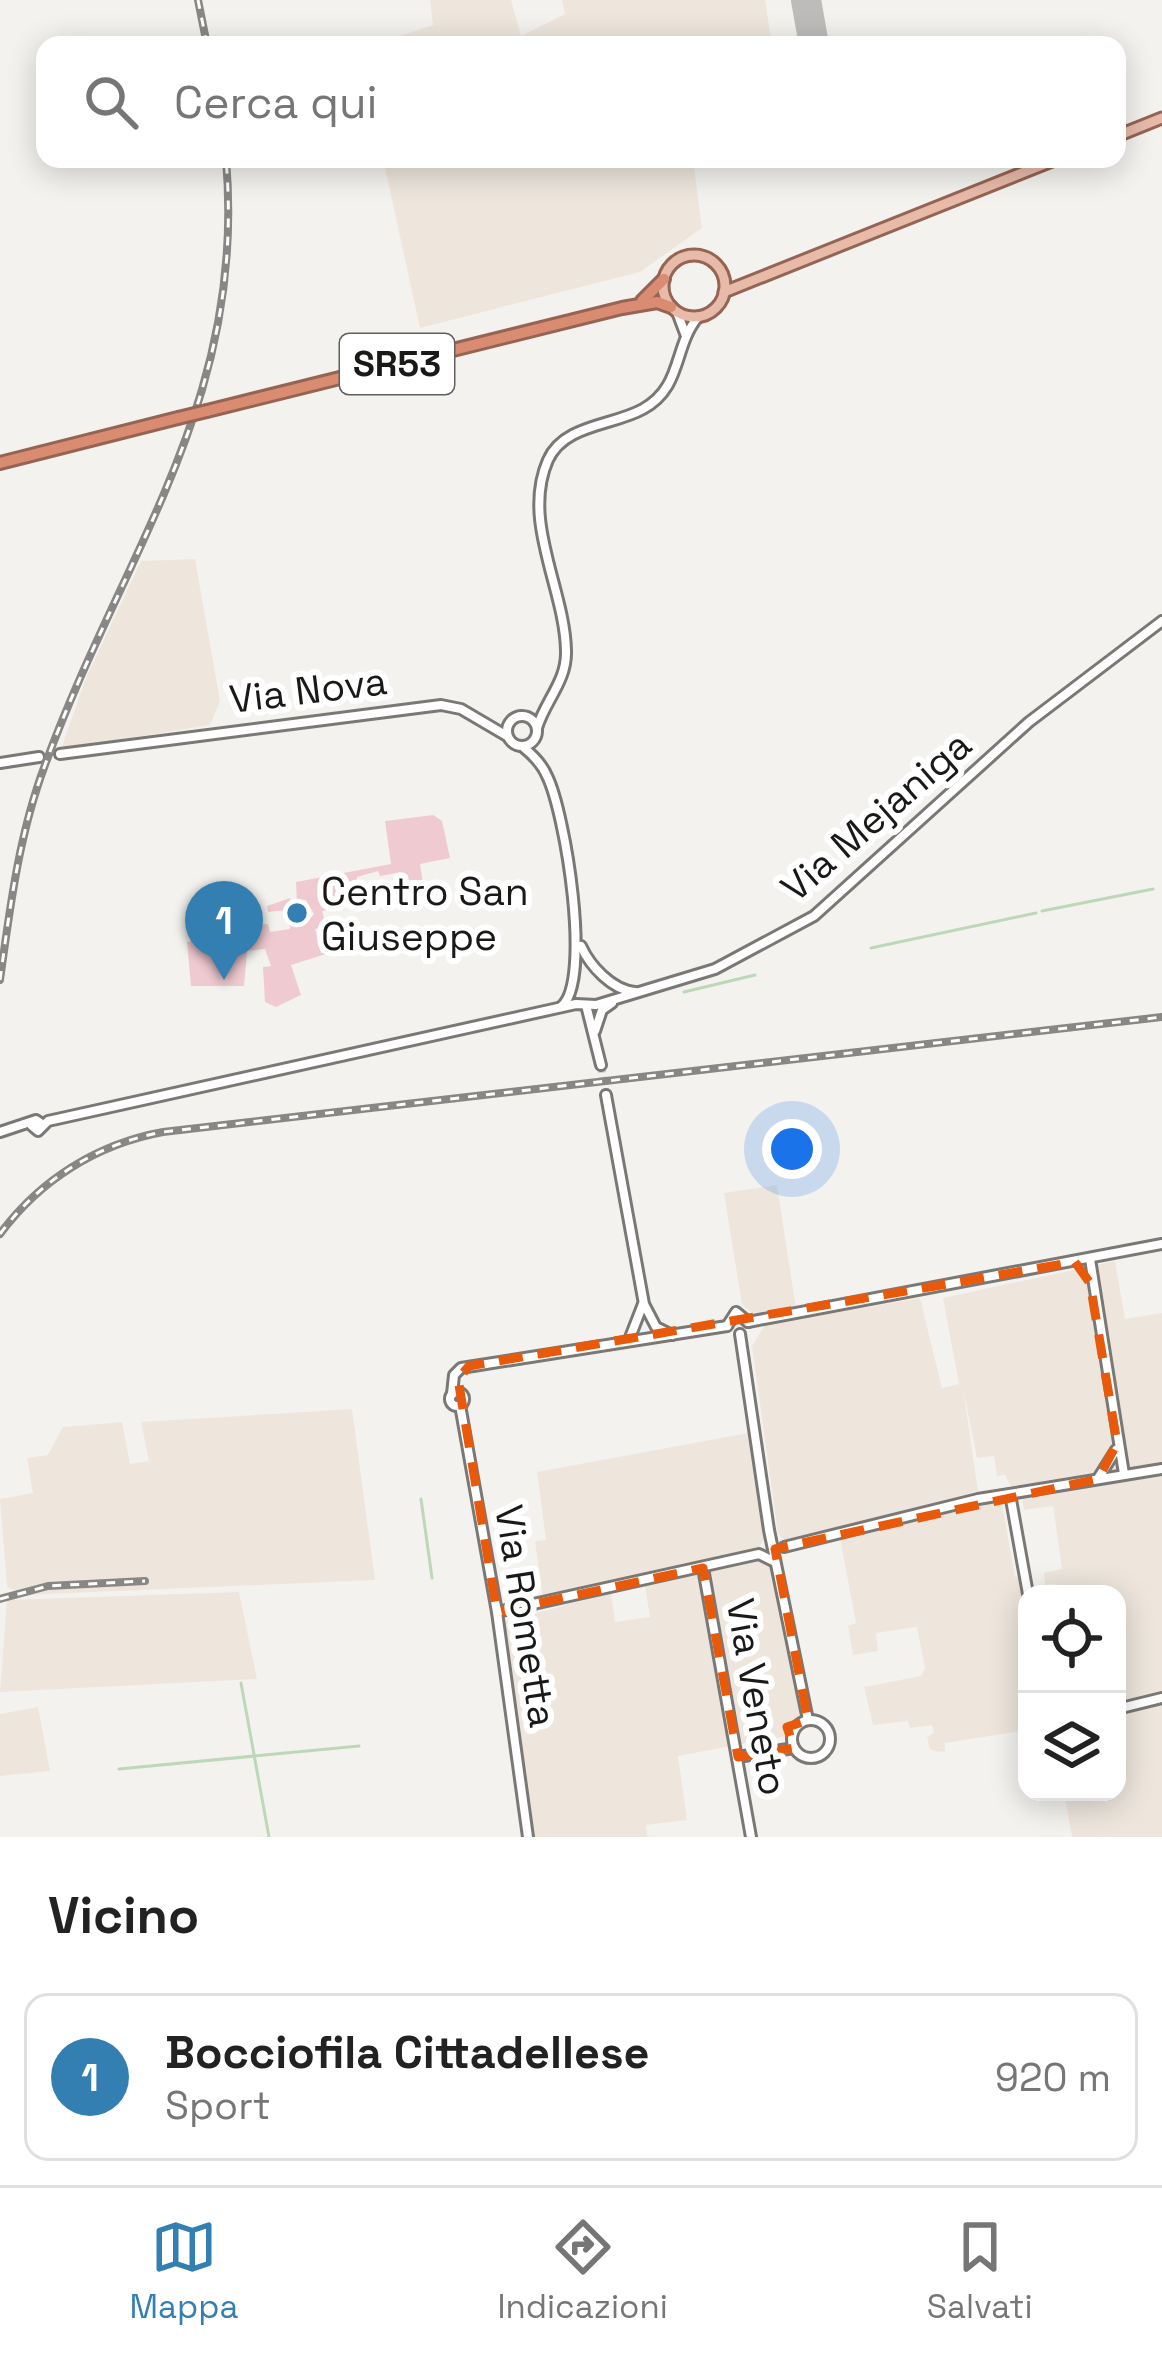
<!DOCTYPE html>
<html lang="it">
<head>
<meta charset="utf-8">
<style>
  :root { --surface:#fff; --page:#f2f2f2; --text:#222; --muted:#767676; --line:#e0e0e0; --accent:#347fb2 }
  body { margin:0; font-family:"Space Grotesk",sans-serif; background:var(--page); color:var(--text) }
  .controls { position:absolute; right:36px; bottom:36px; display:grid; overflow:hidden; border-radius:24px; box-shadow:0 6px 30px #0003 }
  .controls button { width:108px; height:108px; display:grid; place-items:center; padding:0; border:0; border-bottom:3px solid var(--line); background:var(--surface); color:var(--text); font:60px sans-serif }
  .you { position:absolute; left:792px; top:1149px; width:42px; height:42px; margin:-30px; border:9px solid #fff; border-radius:50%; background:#1a73e8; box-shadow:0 0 0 18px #1a73e833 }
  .badge { display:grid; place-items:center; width:78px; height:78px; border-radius:50%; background:var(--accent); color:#fff; font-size:39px; font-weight:700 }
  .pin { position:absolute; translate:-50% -99px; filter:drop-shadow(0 3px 6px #0008) }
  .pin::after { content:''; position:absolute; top:63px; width:42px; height:36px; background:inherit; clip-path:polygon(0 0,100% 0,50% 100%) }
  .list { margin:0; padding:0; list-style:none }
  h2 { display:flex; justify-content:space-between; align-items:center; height:156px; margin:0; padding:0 48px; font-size:51px }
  h2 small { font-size:39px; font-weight:400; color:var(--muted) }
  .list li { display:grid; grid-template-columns:78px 1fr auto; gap:36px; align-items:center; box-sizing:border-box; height:168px; margin:0 24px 24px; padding:0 24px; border:3px solid var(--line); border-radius:24px }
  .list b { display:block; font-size:45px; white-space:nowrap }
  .list p { margin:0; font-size:39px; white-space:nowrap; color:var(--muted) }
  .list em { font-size:39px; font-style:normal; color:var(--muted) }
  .icon { flex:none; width:66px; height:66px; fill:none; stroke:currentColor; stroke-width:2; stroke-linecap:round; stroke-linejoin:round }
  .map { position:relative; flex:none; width:1162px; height:1837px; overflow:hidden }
  .search { position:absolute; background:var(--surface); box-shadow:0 6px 30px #0003; left:36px; right:36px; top:36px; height:132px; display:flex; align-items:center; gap:30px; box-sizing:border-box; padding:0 42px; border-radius:24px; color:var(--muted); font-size:45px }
  .sheet { height:348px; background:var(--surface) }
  nav { display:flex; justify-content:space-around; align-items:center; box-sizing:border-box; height:168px; border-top:3px solid var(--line); background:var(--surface); font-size:33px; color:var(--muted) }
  nav a { display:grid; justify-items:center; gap:6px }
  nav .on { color:var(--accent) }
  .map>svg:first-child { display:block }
  .built { fill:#eee6dd }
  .green { fill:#efcad0 }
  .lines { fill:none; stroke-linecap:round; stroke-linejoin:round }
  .stream { stroke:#bdd8b8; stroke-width:3 }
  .runway { stroke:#bebcba; stroke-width:30 }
  .secondary-tunnel { stroke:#d3d1cf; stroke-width:8; stroke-dasharray:8 4; stroke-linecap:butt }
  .secondary-casing { stroke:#7a7875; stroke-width:14 }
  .primary-casing { stroke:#966452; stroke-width:15 }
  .highway-casing { stroke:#966452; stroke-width:16 }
  .secondary { stroke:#fff; stroke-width:8 }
  .primary { stroke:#e8baaa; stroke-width:9 }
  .highway { stroke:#d98c71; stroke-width:10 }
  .rail-casing { stroke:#888785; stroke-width:8 }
  .rail { stroke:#fff; stroke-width:3; stroke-dasharray:9; stroke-linecap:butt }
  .highway-bridge-casing { stroke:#966452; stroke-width:16; stroke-linecap:butt }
  .highway-bridge { stroke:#d98c71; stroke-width:10 }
  .marked { fill:none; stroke:#e8590c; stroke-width:9; stroke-dasharray:24 15; stroke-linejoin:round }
  .poi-dot { fill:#347fb2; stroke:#fff; stroke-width:4.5 }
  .labels { text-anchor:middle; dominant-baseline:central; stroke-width:12; stroke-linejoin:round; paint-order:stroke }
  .shield { fill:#fff; stroke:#5e5e5d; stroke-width:3 }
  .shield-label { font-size:36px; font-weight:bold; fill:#191918 }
  .street-label { font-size:39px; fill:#191918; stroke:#fff }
  .poi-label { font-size:39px; fill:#191918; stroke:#fff; text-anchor:start }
</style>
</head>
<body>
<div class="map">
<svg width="1162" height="1837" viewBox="0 0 1162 1837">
  <rect width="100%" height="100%" fill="#f4f2ef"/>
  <g class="built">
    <polygon points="430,0 511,0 521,36 565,14 562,0 765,0 772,45 372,45 433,25"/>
    <polygon points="383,159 693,159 702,228 640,272 420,328"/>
    <polygon points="195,559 220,701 210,725 61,749 86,678 141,561"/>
    <polygon points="777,1185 796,1309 756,1315 742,1305 724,1193"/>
    <polygon points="1115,1261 1125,1319 1162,1313 1162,1837 1072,1837 1064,1792 1117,1792 1117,1594 1057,1594 1055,1584 1045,1585 1044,1573 1062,1569 1053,1506 1024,1510 1022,1497 1016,1497 1005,1475 997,1476 994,1456 977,1458 963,1388 978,1491 787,1542 778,1534 752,1346 765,1325 920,1298 942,1388 959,1384 943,1298"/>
    <polygon points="352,1409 375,1580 24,1595 7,1587 0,1499 33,1493 27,1458 48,1455 63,1427 122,1422 130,1464 149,1461 141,1422"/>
    <polygon points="748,1433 765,1519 766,1535 757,1552 543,1599 535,1541 546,1540 537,1472"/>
    <polygon points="1001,1498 1015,1577 1028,1575 1032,1594 1027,1594 1027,1730 945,1743 945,1751 938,1752 930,1749 927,1737 934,1733 932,1725 910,1728 908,1721 873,1725 864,1687 921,1676 925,1668 917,1627 876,1633 878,1651 853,1655 848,1626 856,1623 840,1538"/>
    <polygon points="764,1557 772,1563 800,1714 786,1736 678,1756 687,1820 646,1825 647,1837 531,1837 503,1622 611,1593 615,1622 650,1617 645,1586"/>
    <polygon points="239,1592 257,1679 0,1692 7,1600"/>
    <polygon points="38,1707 50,1771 0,1776 0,1714"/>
  </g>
  <polygon class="green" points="433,815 442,821 450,858 420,864 423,883 404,886 401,872 380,876 378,871 357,877 357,884 338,891 338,898 329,901 331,909 322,911 326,926 315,929 321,953 335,951 291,965 301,995 276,1007 265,1002 263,967 271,966 265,949 247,951 244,986 191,986 187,942 197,940 202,899 209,919 224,917 222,903 244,900 248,926 268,924 270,932 290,929 288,910 268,912 267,906 290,898 293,922 309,920 314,914 306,900 297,901 296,882 391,864 385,821"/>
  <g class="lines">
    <g class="stream">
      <polyline points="1042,911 1153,889"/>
      <polyline points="871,948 1036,913"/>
      <polyline points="684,992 755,975"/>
      <polyline points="421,1499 432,1578"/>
      <polyline points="241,1683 269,1837"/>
      <polyline points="119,1769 359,1746"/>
    </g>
    <polyline class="runway" points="806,0 814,45"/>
    <polyline class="secondary-tunnel" points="601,1065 606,1095"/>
    <g class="secondary-casing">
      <g id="secondary">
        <polyline points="677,312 686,336"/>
        <circle cx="522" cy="731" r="15"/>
        <path d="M537,728c8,-27 30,-47 29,-77 -1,-62 -45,-130 -18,-191 16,-36 65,-34 95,-51 40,-22 30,-62 55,-92"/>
        <path d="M523,747c10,8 19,17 24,29 18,36 46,206 14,231"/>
        <polyline points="60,754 441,705 461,709 507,736"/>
        <polyline points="0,763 39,757"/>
        <path d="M581,946c9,20 31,44 54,46"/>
        <polyline points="586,1005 601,1065"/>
        <polyline points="595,1031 602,1010 612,1003"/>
        <polyline points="606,1095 644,1304 656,1327 672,1335"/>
        <polyline points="31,1125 38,1131 48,1121 576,1004 596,1005 715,969 814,916 1029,722 1162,621"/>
        <polyline points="0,1132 36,1120 42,1124"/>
        <polyline points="1090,1259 1124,1474"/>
        <polyline points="748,1322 1162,1244"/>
        <polyline points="727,1326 736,1312 748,1322"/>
        <polyline points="740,1334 769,1530 808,1720"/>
        <polyline points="629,1340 643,1304"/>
        <circle cx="457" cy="1399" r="7"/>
        <polyline points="452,1394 454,1375 461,1368 727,1326"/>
        <polyline points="460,1405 497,1612 528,1837"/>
        <polyline points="1099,1477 1116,1450"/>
        <polyline points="1010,1494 1028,1594"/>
        <polyline points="784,1547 978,1499 1162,1469"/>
        <polyline points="703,1568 751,1837"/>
        <polyline points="497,1612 759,1554 775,1562"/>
        <polyline points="1117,1709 1162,1698"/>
        <circle cx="811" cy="1739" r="19"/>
        <polyline points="738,1757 794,1748"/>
      </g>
    </g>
    <g class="primary-casing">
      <g id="primary">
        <polyline points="1117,136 1162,118"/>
        <circle cx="694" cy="286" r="31"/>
        <polyline points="724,292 1057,159"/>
      </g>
    </g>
    <g class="highway-casing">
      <g id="highway">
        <polyline points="642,301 664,279"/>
        <polyline points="207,411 622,308 657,302 671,307"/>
        <polyline points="0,463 178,418"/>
      </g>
    </g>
    <use href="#secondary" class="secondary"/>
    <use href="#primary" class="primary"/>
    <use href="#highway" class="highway"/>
    <g class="rail-casing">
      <g id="rail">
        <polyline points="198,0 207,45"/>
        <path d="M0,980c10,-73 19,-146 45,-215 78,-214 202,-363 181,-606"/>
        <path d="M0,1234c40,-54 97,-90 163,-102l999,-115"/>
        <polyline points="0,1599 48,1586 145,1581"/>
      </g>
    </g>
    <use href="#rail" class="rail"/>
    <g class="highway-bridge-casing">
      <polyline id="highway-bridge" points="178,418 207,411"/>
    </g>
    <use href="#highway-bridge" class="highway-bridge"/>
  </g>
  <path class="marked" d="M1075,1262l15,21 27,160 -19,36 -323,70 33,171 -21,7 7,21 -56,9 -35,-189 -206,44 -39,-233 11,-13z"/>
  <circle class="poi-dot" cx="297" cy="913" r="12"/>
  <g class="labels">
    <rect class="shield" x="340" y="334" width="114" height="60" rx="9"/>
    <g class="shield-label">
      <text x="397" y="364">SR53</text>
    </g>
    <g class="street-label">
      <text transform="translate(308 690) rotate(-7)">Via Nova</text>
      <text transform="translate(876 816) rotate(-41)">Via Mejaniga</text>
      <text transform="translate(526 1616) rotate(81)">Via Rometta</text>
      <text transform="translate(757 1697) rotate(80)">Via Veneto</text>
    </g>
    <g class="poi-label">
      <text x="321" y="891">Centro San<tspan x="321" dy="45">Giuseppe</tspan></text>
    </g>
  </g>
</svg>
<div class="controls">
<button><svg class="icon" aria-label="locate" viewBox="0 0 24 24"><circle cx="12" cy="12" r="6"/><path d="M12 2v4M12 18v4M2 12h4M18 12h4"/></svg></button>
<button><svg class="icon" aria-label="layers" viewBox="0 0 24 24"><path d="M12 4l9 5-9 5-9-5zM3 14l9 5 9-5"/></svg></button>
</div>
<div class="you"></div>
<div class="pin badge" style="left:224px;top:980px">1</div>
<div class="search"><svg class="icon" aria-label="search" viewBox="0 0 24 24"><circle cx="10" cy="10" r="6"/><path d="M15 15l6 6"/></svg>Cerca qui</div>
</div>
<section class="sheet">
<h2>Vicino<small></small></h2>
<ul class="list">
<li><span class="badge">1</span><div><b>Bocciofila Cittadellese</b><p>Sport</p></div><em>920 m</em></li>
</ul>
</section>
<nav>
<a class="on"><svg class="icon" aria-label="map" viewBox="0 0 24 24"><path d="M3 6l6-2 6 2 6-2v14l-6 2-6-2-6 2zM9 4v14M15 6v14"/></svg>Mappa</a>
<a><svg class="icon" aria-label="directions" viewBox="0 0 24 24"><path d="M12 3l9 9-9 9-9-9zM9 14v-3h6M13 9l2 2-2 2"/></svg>Indicazioni</a>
<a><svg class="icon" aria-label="saved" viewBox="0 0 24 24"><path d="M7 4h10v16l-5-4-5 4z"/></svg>Salvati</a>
</nav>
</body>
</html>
